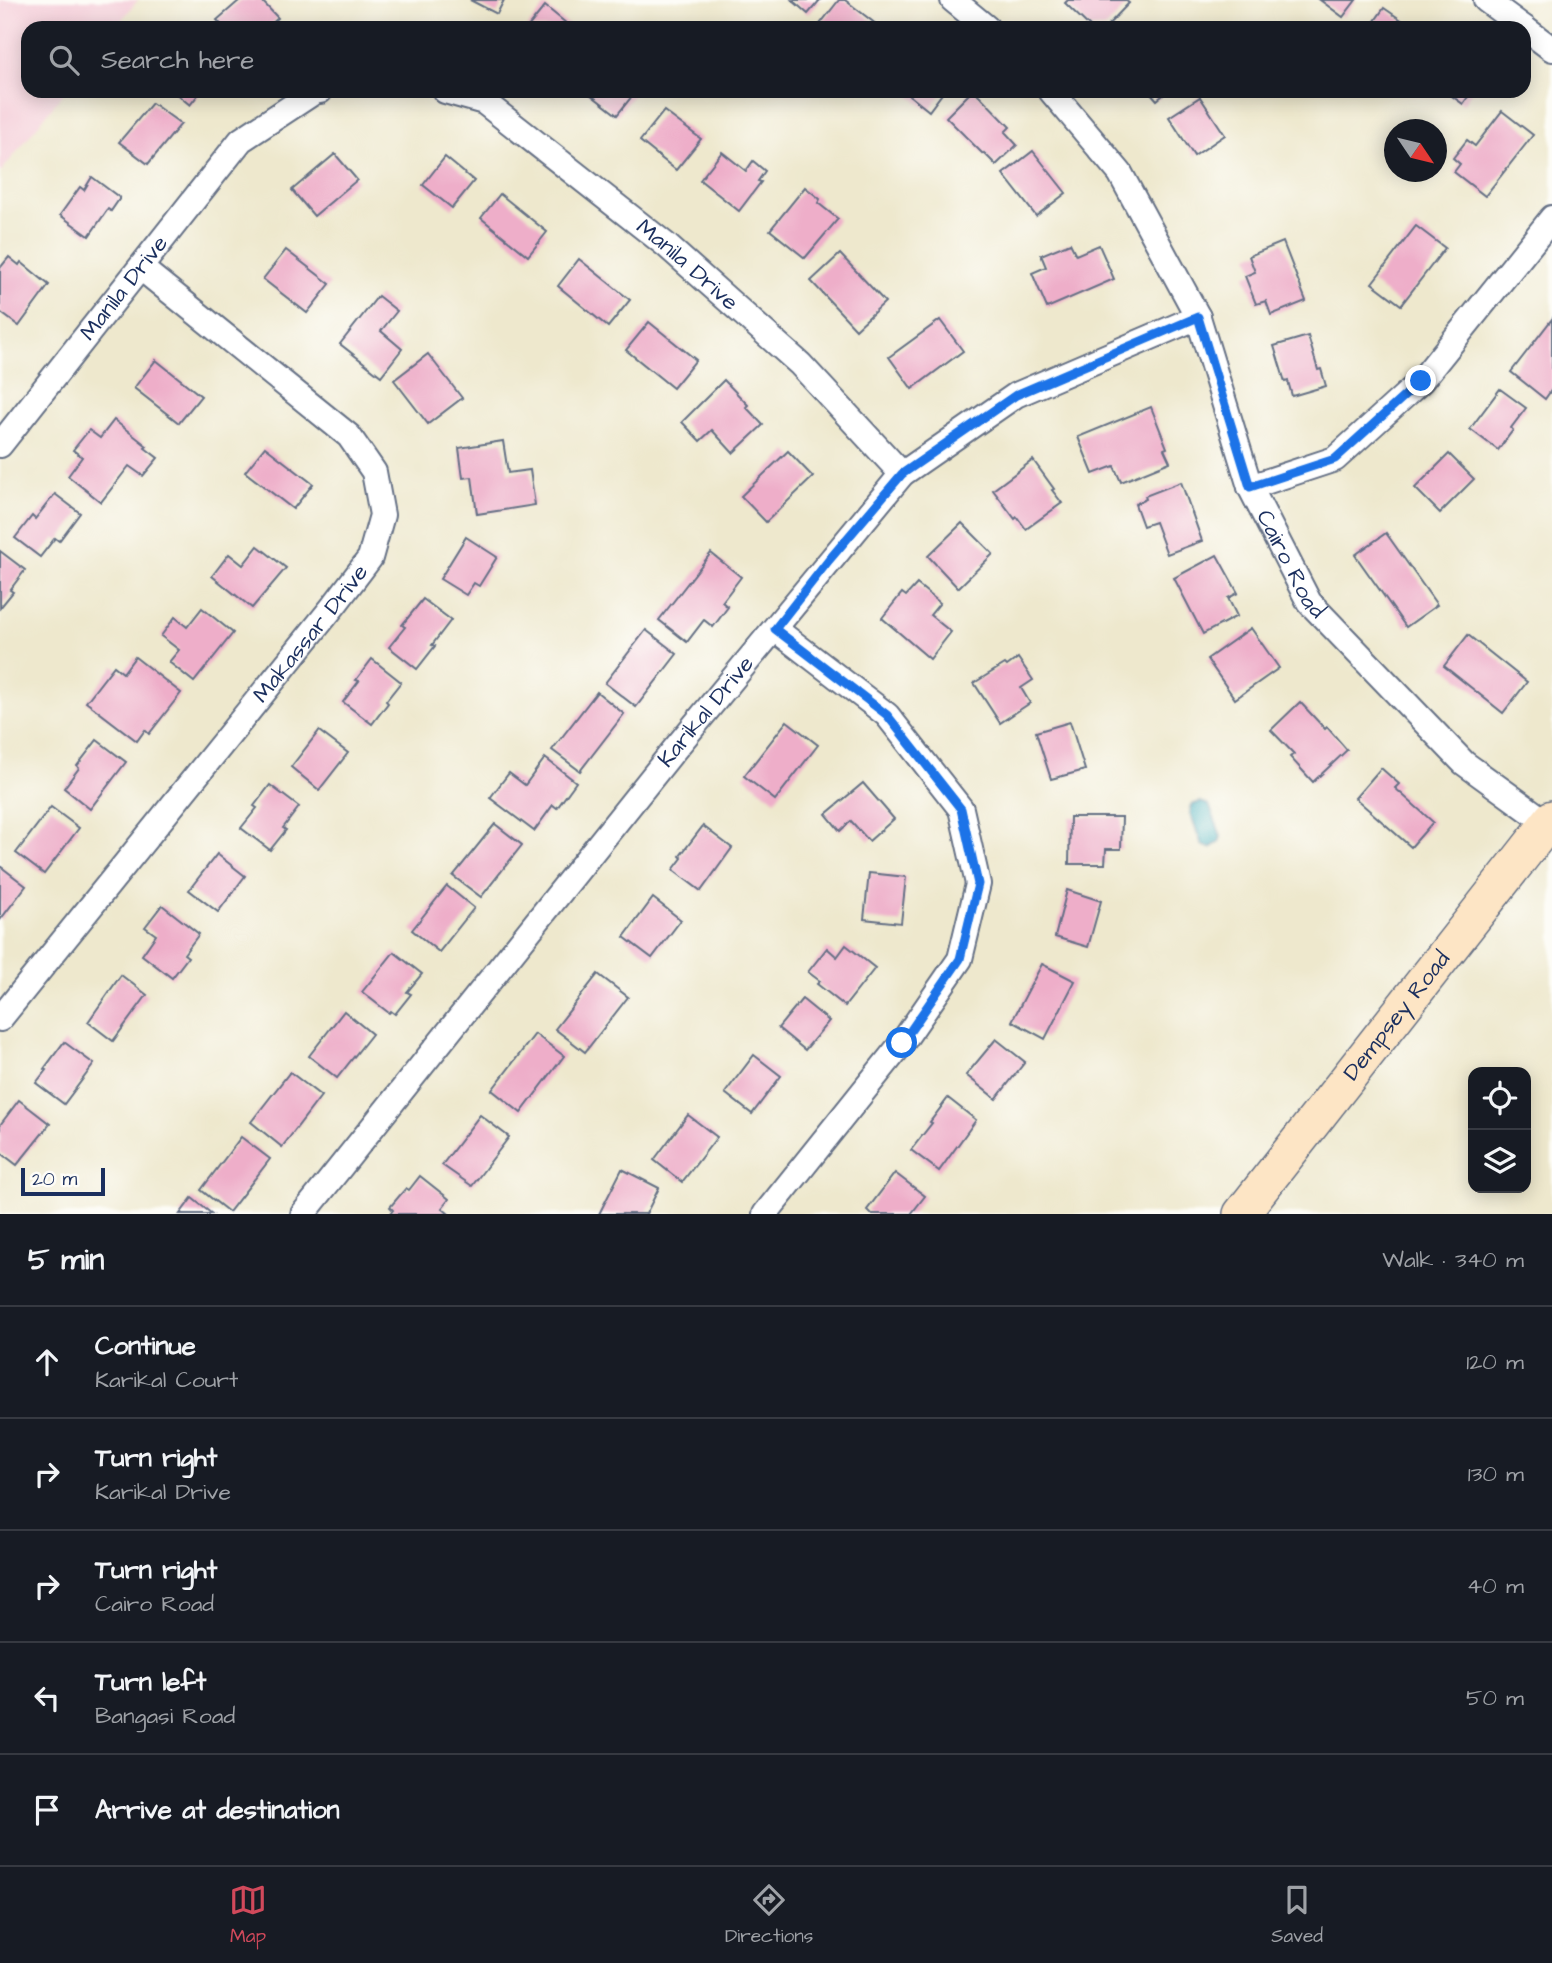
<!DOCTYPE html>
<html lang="en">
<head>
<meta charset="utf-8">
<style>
  :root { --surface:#171b24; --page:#20242c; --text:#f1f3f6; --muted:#9ea1a6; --line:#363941; --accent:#d1495b }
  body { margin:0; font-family:"Architects Daughter",sans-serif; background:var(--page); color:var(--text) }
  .controls { position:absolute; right:21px; bottom:21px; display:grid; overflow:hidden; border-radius:14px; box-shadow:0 4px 18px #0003 }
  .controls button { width:63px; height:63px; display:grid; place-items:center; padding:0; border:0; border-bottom:2px solid var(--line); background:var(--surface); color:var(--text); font:35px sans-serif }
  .compass { position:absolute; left:1384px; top:119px; width:63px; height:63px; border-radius:50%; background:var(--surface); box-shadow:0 4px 18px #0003; rotate:125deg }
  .scale { position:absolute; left:21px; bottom:18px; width:84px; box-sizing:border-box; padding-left:7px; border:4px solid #1b2f5e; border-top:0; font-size:19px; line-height:24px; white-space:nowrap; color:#1b2f5e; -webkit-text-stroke:5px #fdfcf7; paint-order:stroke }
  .stop { position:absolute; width:21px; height:21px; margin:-16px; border:5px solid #1a73e8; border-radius:50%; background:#fff }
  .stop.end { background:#1a73e8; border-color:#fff; box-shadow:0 2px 7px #0008 }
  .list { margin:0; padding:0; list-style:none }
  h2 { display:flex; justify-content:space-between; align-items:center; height:91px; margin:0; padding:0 28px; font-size:30px }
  h2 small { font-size:23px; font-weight:400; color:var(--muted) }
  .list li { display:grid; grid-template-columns:46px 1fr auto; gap:21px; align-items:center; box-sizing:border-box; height:112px; padding:0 28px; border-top:2px solid var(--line) }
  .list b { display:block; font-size:26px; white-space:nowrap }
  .list p { margin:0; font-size:23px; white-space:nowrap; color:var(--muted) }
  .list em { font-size:23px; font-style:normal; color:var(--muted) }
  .icon { flex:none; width:38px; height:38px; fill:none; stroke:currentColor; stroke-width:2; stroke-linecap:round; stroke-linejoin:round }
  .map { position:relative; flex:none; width:1552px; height:1214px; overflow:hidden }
  .search { position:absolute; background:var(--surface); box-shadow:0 4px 18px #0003; left:21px; right:21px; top:21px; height:77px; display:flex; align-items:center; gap:18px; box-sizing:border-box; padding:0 24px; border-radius:21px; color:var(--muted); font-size:26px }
  .sheet { height:651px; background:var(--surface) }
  nav { display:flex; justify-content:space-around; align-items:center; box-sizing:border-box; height:98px; border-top:2px solid var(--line); background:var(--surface); font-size:19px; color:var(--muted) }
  nav a { display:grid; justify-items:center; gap:4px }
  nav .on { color:var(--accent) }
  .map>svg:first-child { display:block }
  .built { fill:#f5cfda }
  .water { fill:#3fadbc; stroke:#2d6e8d; stroke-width:2 }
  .building { fill:#eeaec9 }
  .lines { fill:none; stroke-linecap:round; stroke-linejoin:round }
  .street-casing { stroke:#657085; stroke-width:28 }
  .secondary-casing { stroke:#657085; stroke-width:38 }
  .street { stroke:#fff; stroke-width:24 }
  .secondary { stroke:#fde5c5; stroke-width:35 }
  .route { stroke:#1a73e8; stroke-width:9 }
  .labels { text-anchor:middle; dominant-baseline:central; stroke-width:6; stroke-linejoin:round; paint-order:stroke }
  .street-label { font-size:23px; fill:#1b2f5e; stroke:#fdfcf7 }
</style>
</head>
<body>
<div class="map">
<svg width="1552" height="1214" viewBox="0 0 1552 1214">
  <rect width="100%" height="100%" fill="#fdfcf7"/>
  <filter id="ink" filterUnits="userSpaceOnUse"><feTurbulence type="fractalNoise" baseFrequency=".0143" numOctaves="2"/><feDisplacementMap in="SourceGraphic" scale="14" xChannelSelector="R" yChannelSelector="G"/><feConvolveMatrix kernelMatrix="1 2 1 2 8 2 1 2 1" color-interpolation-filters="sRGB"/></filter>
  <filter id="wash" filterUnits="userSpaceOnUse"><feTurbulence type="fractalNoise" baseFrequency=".00686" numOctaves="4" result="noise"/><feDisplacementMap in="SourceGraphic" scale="28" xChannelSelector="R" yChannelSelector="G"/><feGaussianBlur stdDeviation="1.57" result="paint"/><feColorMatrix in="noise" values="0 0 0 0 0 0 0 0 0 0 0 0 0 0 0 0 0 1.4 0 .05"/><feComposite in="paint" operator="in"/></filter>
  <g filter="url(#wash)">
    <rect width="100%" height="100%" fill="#eee8cd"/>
    <polygon class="built" points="0,0 138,0 115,28 28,28 28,91 65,91 0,173"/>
    <polygon class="water" points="1200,802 1209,805 1221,836 1219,842 1210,848 1202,845 1190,813 1192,805"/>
    <g id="blocks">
      <g class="building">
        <polygon points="240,0 261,0 278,18 267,28 224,28 217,20"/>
        <polygon points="470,0 504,0 497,14"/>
        <polygon points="792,0 820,0 808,14"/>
        <polygon points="839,0 845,0 881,28 817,28"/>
        <polygon points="1068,0 1125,0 1129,3 1105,28 1091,28 1065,3"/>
        <polygon points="1320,0 1356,0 1343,17"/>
        <polygon points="545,6 572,28 527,28"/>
        <polygon points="1384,8 1413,28 1370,28"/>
        <polygon points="173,91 201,91 190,105"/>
        <polygon points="586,91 636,91 617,115"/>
        <polygon points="904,91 944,91 929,111"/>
        <polygon points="972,91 975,91 1010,127 1005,132 1017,145 996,165 984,153 983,154 946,117"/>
        <polygon points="1149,91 1168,91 1157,100"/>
        <polygon points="1445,91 1472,91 1463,104"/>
        <polygon points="1200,97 1225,135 1194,156 1169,117"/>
        <polygon points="152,103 181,124 148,164 119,142"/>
        <polygon points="664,111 701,139 676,170 640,141"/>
        <polygon points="1502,111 1533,135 1485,196 1454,172 1460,164 1453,158 1467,140 1475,146"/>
        <polygon points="1033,151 1066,193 1036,216 1003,174"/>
        <polygon points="722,152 746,171 753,161 765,171 758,181 761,182 739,211 700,180"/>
        <polygon points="335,154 357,180 314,216 292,190"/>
        <polygon points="445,157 474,181 452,208 423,185"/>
        <polygon points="92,177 120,198 111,211 108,209 89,236 60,215 80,187 84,190"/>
        <polygon points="805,187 820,199 818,203 838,219 805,258 770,230"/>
        <polygon points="500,194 547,232 528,256 481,218"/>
        <polygon points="1416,226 1445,248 1401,305 1372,283"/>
        <polygon points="1283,242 1306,301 1271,315 1266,301 1256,304 1245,276 1255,272 1249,256"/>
        <polygon points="1070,243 1076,255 1099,245 1114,279 1047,308 1032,273 1046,267 1041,255"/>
        <polygon points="286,250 330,284 307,313 263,279"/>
        <polygon points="840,254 885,302 856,329 811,281"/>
        <polygon points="9,257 19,265 21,262 49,285 19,326 0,312 0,268"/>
        <polygon points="579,259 630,300 608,327 558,286"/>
        <polygon points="378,296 397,311 381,331 402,349 381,376 340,344"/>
        <polygon points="1552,319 1552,389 1545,399 1511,372"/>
        <polygon points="940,320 963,351 912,389 889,357"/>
        <polygon points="649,322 696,360 673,388 626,350"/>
        <polygon points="1308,336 1318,370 1321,369 1326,386 1292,396 1288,381 1285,382 1274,346"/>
        <polygon points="428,354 462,398 428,424 394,380"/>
        <polygon points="156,360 201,396 179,423 134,388"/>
        <polygon points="724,380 748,405 746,407 763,425 733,453 712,430 700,441 682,422"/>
        <polygon points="1500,389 1526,408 1511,428 1513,430 1498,450 1470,429"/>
        <polygon points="1151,407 1167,448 1164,449 1170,462 1121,482 1114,466 1093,474 1078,437"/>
        <polygon points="114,420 147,446 145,448 158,458 143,476 129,466 101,502 68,476 82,457 73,450 89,430 100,438"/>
        <polygon points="503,441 508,473 530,470 535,505 477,514 472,477 463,478 459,448"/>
        <polygon points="265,447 313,484 293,509 245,472"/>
        <polygon points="788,451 813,477 766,522 741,496"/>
        <polygon points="1449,454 1474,479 1440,513 1415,488"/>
        <polygon points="1033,460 1054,489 1052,490 1062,503 1026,529 1017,517 1015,519 993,490"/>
        <polygon points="1181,482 1202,541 1167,554 1155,522 1143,526 1135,504 1146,499 1145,496"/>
        <polygon points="55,494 80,513 59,541 55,538 40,557 15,538 32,516 35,519"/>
        <polygon points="962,523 993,554 958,588 928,556"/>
        <polygon points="1386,533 1437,605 1406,627 1355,555"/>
        <polygon points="466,537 497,557 479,586 474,583 466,595 440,579"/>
        <polygon points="258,546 286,568 252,608 212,576 229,554 243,565"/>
        <polygon points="0,551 25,570 10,590 13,592 0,608"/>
        <polygon points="711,553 741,577 722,602 728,607 713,627 704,620 687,642 659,620"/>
        <polygon points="1217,555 1238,593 1228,598 1237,616 1203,634 1174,578"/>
        <polygon points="917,584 940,603 930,615 951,632 930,659 882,618 902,593 906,596"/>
        <polygon points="423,599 451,620 432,645 435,646 417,669 389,647 405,627 402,625"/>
        <polygon points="202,608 233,633 194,682 169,662 179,650 161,636 175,617 187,627"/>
        <polygon points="1251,628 1279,668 1235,699 1207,659"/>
        <polygon points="646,630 677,654 636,707 605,683"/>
        <polygon points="1468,635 1527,682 1503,713 1444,666"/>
        <polygon points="135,657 181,693 149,734 145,730 137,741 86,702 114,666 123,673"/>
        <polygon points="1018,658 1033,680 1021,688 1030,703 1000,723 974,683 1005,664 1007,666"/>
        <polygon points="372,659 401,682 386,701 388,703 372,724 343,702 359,681 356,680"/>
        <polygon points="597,692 624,714 580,771 552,750"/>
        <polygon points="1300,702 1325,729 1327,727 1347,750 1313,782 1290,757 1294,754 1271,730"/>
        <polygon points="787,721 818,745 775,800 744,776"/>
        <polygon points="1070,722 1085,770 1051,779 1036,732"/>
        <polygon points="319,731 348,753 319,790 291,767"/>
        <polygon points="97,740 126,762 90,809 64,788 79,768 77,766"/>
        <polygon points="545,758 576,782 557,808 553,805 534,831 490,798 509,773 525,785"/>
        <polygon points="1381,768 1399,784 1395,788 1433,822 1411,847 1355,798"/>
        <polygon points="863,783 894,819 869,841 851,821 840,831 826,814"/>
        <polygon points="270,785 299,807 283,828 286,830 270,850 241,828 257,808 254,806"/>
        <polygon points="51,807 79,828 44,874 16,853"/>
        <polygon points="1070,817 1122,817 1121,849 1106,849 1105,864 1069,864"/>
        <polygon points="495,824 522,845 481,897 453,876"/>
        <polygon points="703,826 732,848 701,891 673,870 682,858 680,856"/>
        <polygon points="217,854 245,876 218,912 189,890"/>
        <polygon points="0,866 26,886 0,920"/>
        <polygon points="869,873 906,877 901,923 864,919"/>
        <polygon points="447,886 474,908 439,952 412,930"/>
        <polygon points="1067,890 1101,901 1088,947 1055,937"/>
        <polygon points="653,898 681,920 652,958 624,937"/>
        <polygon points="162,905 199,934 184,954 188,957 172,978 142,955 156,935 145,927"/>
        <polygon points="846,945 875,968 845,1006 817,984 820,981 808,972 827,948 837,957"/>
        <polygon points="394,952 422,974 407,992 411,994 395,1014 391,1011 389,1013 362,992"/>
        <polygon points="1042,964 1075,981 1045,1039 1012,1021"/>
        <polygon points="598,974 628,997 585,1052 555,1029"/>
        <polygon points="121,975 147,995 113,1041 88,1022"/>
        <polygon points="802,999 829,1021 805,1050 778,1028"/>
        <polygon points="344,1011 372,1034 337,1078 309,1056"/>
        <polygon points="535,1034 564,1056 521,1113 492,1090"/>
        <polygon points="996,1039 1025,1062 996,1099 966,1075"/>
        <polygon points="64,1042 94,1064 64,1104 36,1083 46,1070 44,1069"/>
        <polygon points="754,1055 781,1076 752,1114 725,1093"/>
        <polygon points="290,1072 321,1096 282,1147 251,1122"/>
        <polygon points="948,1098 976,1120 939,1171 911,1150 932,1123 930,1122"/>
        <polygon points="19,1100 50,1124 17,1165 0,1152 0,1125"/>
        <polygon points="480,1115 509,1137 472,1186 442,1165"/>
        <polygon points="688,1115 717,1137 682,1182 654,1160"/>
        <polygon points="241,1137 270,1159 229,1212 201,1190"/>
        <polygon points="622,1169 659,1188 646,1214 599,1214"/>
        <polygon points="895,1173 925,1196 911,1214 871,1214 867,1210"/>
        <polygon points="420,1176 449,1199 442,1208 449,1214 390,1214 393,1210 390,1207 406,1188 409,1190"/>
        <polygon points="192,1198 212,1214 180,1214"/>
      </g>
    </g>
  </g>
  <g filter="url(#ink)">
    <use href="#blocks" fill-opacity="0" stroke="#657085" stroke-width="2"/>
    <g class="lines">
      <g class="street-casing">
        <g id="street">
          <polyline points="953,0 987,28"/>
          <polyline points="1486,0 1524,28"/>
          <polyline points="1524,28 1552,49"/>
          <path id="s1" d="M445,91l39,11 182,143 134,119 102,110"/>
          <path id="s2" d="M1051,91l69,82 78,144 52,170 59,115 155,161 83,60"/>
          <path id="s3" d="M0,445l241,-305 73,-48 6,-1"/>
          <polyline points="1250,487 1335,459 1421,381 1552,218"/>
          <path id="s4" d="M0,1019l335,-415 35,-46 12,-43 -8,-43 -25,-36 -208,-168"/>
          <path id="s5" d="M303,1214l371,-464 228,-276 114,-79 182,-78"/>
          <polyline points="765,1214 902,1043 960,959 978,884 961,809 887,715 775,629"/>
        </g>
      </g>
      <g class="secondary-casing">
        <g id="secondary">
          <path id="s6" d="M1241,1214l311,-396"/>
        </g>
      </g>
      <use href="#street" class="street"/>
      <use href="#secondary" class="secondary"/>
    </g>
  </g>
  <g class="lines" filter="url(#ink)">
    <polyline class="route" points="902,1043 960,959 978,884 961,809 887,715 775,629 829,560 902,474 1016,395 1198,317 1250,487 1335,459 1421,381"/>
  </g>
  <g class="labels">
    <g class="street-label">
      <text stroke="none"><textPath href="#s1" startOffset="301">Manila Drive</textPath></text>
      <text stroke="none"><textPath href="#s3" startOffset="200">Manila Drive</textPath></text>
      <text stroke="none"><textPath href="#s2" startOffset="536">Cairo Road</textPath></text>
      <text stroke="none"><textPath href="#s4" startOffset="495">Makassar Drive</textPath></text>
      <text stroke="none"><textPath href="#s5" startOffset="644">Karikal Drive</textPath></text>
      <text stroke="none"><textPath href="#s6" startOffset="252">Dempsey Road</textPath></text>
    </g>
  </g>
</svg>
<div class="controls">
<button><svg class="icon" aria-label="locate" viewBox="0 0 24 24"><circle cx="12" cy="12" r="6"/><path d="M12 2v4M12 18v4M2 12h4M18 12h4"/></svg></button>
<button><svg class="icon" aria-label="layers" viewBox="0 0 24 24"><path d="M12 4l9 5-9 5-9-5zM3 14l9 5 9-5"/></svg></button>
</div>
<svg class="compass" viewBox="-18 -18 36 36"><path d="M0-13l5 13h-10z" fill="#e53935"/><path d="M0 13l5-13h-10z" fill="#9ea1a6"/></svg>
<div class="scale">20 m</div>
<div class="stop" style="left:902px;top:1043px"></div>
<div class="stop end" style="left:1421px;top:381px"></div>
<div class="search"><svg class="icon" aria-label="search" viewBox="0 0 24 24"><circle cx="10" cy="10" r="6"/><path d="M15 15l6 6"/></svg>Search here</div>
</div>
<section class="sheet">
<h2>5 min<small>Walk · 340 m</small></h2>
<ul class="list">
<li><svg class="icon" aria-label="ahead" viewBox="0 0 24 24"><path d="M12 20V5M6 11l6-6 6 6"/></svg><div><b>Continue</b><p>Karikal Court</p></div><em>120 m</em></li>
<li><svg class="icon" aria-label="right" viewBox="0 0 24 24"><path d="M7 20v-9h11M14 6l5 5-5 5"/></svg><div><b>Turn right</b><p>Karikal Drive</p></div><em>130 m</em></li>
<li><svg class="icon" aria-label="right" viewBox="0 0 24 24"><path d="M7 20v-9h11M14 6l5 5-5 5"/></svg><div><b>Turn right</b><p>Cairo Road</p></div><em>40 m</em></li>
<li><svg class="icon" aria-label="left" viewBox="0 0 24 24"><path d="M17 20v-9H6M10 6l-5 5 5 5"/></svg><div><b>Turn left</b><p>Bangasi Road</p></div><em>50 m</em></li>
<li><svg class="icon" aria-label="arrive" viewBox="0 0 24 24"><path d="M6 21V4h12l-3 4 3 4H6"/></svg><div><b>Arrive at destination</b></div></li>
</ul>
</section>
<nav>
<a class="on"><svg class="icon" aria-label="map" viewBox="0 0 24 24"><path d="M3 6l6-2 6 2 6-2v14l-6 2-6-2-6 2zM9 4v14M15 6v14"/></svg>Map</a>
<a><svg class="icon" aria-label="directions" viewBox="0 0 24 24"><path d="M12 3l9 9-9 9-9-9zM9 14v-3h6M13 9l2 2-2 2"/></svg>Directions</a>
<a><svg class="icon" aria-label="saved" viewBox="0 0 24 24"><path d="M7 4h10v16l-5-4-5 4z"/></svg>Saved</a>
</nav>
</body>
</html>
